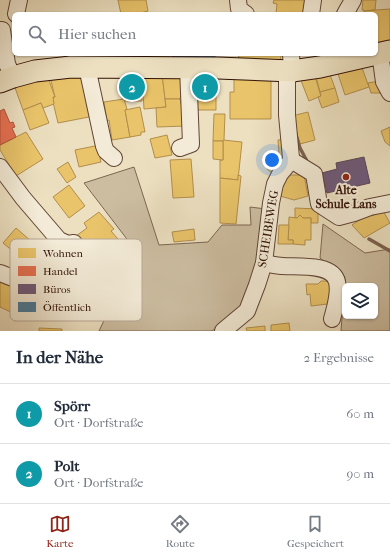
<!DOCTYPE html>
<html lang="de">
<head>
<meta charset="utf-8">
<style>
  :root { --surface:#fff; --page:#f6f6f7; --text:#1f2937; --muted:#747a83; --line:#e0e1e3; --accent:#8f2418 }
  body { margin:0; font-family:"IM FELL French Canon",serif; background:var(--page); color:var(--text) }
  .controls { position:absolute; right:12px; bottom:12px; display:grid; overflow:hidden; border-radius:6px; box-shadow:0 1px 3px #0004 }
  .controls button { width:36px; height:36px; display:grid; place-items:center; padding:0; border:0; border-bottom:1px solid var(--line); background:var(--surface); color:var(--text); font:20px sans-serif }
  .you { position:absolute; left:272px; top:160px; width:14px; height:14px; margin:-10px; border:3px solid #fff; border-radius:50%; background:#1a73e8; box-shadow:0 0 0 6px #1a73e833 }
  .badge { display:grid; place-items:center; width:26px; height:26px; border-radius:50%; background:var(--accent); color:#fff; font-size:13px; font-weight:700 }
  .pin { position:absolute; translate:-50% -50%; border:2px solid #fff; box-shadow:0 1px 4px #0006 }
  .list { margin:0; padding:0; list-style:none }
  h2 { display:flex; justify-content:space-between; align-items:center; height:52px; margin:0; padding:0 16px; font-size:17px }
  h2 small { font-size:13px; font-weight:400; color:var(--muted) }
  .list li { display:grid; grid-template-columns:26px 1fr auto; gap:12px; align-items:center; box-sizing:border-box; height:60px; padding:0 16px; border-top:1px solid var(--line) }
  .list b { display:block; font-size:15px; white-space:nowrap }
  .list p { margin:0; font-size:13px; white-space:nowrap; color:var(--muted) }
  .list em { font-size:13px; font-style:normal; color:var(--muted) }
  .icon { flex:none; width:22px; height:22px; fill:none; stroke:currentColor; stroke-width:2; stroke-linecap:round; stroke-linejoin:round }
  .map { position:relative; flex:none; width:390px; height:331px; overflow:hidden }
  .search { position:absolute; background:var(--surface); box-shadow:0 1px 3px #0004; left:12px; right:12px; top:12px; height:44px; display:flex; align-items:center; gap:10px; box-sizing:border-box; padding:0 14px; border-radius:6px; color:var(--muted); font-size:15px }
  .sheet { height:172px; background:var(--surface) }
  nav { display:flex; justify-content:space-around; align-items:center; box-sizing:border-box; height:56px; border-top:1px solid var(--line); background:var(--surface); font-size:11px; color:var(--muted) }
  nav a { display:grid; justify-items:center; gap:2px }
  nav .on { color:var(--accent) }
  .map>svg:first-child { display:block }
  .green { fill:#ccbda1; stroke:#7e6653; fill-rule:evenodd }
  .homes { fill:#e9c46a; stroke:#b28e4c }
  .shops { fill:#e76f51; stroke:#b0523a }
  .offices { fill:#6d597a; stroke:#5b4357 }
  .public { fill:#457b9d; stroke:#3f5b6f }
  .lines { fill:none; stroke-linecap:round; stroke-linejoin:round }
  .stream { stroke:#7b624f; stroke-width:3.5 }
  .minor-casing { stroke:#604434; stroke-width:18 }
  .major-casing { stroke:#311005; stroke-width:23 }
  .minor { stroke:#f3ebd7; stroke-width:16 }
  .major { stroke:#ece0c1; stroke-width:21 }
  .poi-dot { fill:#8f2418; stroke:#f3ebd7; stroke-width:1.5 }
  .labels { text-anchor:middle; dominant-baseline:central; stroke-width:4; stroke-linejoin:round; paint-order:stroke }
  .poi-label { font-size:12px; font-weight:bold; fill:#311005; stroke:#f3ebd7 }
  .street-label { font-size:12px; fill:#311005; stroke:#f3ebd7 }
  .key { fill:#f3ebd7; stroke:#b9a998; stroke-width:1 }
  .key-label { font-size:11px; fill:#311005 }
</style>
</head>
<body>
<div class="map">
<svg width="390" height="331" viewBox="0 0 390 331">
  <rect width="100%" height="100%" fill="#ece0c1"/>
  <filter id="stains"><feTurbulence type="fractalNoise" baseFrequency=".005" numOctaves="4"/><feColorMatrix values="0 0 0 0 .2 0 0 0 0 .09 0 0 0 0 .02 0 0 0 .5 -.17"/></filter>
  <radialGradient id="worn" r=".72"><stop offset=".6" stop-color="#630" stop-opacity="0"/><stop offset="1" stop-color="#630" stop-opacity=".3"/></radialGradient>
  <g class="green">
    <polygon points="134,167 159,245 208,242 222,225 251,225 250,207 266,209 259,261 244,304 216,329 211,331 99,331 130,266 133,247 84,183"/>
    <path d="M323,224l42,29 25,-4v82h-49l4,-54 -25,-19zM345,286h30v30h-30z"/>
  </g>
  <g class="homes">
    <polygon points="118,0 146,0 148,11 137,14 121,14"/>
    <polygon points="274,0 307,0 306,14 276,14 277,4 273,3"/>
    <polygon points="363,0 376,0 375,10 364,11 364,10 362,10"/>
    <polygon points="390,9 390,44 378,46 376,14 364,14 364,11"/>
    <polygon points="84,54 118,54 119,62 84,64"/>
    <rect x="133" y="54" width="35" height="11"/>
    <polygon points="239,54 281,54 280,67 238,64"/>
    <polygon points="361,65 369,87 345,95 338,74"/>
    <polygon points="83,69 94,116 58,123 53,102 53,97 55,97 50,77"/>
    <polygon points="329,72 335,88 320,92 316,77"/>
    <polygon points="123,73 142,74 142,101 125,101 124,99 122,99"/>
    <polygon points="162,73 166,107 144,109 142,75"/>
    <polygon points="194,73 216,74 216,110 198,110 194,101"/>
    <polygon points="314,73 321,96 309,101 300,78"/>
    <polygon points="162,74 182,74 183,94 181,94 180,99 165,99"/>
    <polygon points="47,75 55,97 53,97 54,104 43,108 41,103 23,110 14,85"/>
    <polygon points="234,77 271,77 271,119 230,119 230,92 234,92"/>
    <polygon points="379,81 382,93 371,93 368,83"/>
    <polygon points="335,88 339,102 322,108 318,97 321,96 320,92"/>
    <polygon points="124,99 127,109 125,110 130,137 112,140 109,120 107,121 104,102"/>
    <polygon points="165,99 180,99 181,104 184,104 186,126 157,127 156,108 166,107"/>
    <polygon points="41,103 49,123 30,130 23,110"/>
    <polygon points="140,107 145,132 141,132 141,135 130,137 125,110"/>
    <polygon points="308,112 315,140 300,144 292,116"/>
    <polygon points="214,114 225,114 224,140 223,141 213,141"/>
    <polygon points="390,127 390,146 385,142 381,131"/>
    <polygon points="26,132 43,159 16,176 0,150 0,145"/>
    <polygon points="167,135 172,155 155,158 150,139"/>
    <polygon points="285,139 286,159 273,174 267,169 279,155 278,140"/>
    <polygon points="223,140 242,142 238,180 220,178 220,160 223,160"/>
    <polygon points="213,141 223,141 223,160 213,159"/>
    <polygon points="100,145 99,154 101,162 79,167 75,150"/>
    <polygon points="191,159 194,197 173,198 170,160"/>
    <polygon points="68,162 76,177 67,183 57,169"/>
    <polygon points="238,175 241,176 236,224 220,223 220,178 238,180"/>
    <polygon points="286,175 304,175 308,196 294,200 280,196"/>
    <polygon points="69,185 85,206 69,218 53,197"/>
    <polygon points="295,208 318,209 318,223 311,223 311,218 303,218 300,215 297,218 295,218"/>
    <polygon points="382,209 390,223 364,238 352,225 371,212 373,216"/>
    <polygon points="99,212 114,229 111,231 124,246 114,258 100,242 88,252 76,236 87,228 84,223"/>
    <polygon points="300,215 303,218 311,218 311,240 305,240 305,245 293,244 293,240 288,240 289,217 297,218"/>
    <polygon points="279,225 289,225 288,240 293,240 293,244 278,244"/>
    <polygon points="16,228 39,248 26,262 3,243"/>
    <polygon points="194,229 195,240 174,242 172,232"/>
    <polygon points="0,279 30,292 19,316 0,307"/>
    <polygon points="321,281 327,281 327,282 335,285 336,303 311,306 310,294 307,295 306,284 318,284"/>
    <polygon points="289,323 290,331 271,331 271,325"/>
    <polygon points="265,326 265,331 247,331 246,328"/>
    <polygon points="39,328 62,329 62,331 39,331"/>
  </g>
  <polygon class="shops" points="4,109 10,123 13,122 15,127 12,128 16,137 0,145 0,111"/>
  <polygon class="offices" points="364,157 370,183 327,193 322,173 337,169 336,163"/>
  <polygon class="public" points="172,54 215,54 215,64 198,64 198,57 172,58"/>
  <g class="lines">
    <g class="stream">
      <polyline points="296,135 300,148 308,163"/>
      <polyline points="369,239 390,251"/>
    </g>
    <g class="minor-casing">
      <g id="minor">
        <polyline points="238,0 239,9 246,14"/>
        <polyline points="16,14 19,0"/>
        <polyline points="311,14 313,0"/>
        <polyline points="345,14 353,0"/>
        <polyline points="2,30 7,64 13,77"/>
        <polyline points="380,53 384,82 390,93"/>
        <polyline points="87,67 104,146 106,151 114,158"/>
        <polyline points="180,148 191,144 188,67"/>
        <polyline points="291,160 314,174 319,204 339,217 354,213 370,207 390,203"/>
        <polyline points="0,167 23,198 59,240 68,244 74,243"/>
        <path d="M264,263c6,1 13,3 19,3 14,1 50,-3 54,16 3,12 -2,25 -5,37"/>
        <polyline points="0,273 46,291"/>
        <polyline points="223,331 247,311 257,285 264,263 271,203 275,184 280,174 290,162 291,158 287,115 287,80 292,71 291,54"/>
      </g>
    </g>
    <g class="major-casing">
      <polyline id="major" points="0,82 13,77 35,71 71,67 218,68 292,71 320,67 390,51"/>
    </g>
    <use href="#minor" class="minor"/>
    <use href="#major" class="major"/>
  </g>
  <circle class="poi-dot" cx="346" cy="177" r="4"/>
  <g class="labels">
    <g class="poi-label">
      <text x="346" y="190">Alte<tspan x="346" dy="14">Schule Lans</tspan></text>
    </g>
    <g class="street-label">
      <text transform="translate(268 229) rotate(-81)">SCHEIBEWEG</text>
    </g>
  </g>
  <rect x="10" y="239" width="132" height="82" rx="6" class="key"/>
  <rect x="18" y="248" width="18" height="10" fill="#e9c46a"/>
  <rect x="18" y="266" width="18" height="10" fill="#e76f51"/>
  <rect x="18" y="284" width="18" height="10" fill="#6d597a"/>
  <rect x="18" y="302" width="18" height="10" fill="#457b9d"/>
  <g class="key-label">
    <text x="43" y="257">Wohnen</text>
    <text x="43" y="275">Handel</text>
    <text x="43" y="293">Büros</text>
    <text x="43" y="311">Öffentlich</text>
  </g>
  <rect width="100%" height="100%" filter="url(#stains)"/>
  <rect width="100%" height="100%" fill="url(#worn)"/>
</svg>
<div class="controls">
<button><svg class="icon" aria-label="layers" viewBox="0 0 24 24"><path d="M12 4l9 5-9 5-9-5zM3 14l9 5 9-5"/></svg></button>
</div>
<div class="you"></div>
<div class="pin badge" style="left:205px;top:87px;background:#0f9aa8">1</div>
<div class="pin badge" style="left:132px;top:87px;background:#0f9aa8">2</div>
<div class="search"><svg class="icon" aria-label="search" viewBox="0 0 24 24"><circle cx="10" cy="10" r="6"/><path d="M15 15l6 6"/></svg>Hier suchen</div>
</div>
<section class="sheet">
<h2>In der Nähe<small>2 Ergebnisse</small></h2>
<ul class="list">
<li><span class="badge" style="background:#0f9aa8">1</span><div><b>Spörr</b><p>Ort · Dorfstraße</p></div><em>60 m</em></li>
<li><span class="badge" style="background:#0f9aa8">2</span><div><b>Polt</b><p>Ort · Dorfstraße</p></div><em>90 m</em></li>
</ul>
</section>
<nav>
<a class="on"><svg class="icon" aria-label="map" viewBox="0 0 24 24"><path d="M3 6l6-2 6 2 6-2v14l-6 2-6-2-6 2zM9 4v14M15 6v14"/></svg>Karte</a>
<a><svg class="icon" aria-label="directions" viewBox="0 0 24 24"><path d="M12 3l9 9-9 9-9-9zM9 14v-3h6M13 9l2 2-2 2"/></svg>Route</a>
<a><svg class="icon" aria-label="saved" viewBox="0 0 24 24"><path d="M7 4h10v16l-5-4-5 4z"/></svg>Gespeichert</a>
</nav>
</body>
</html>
